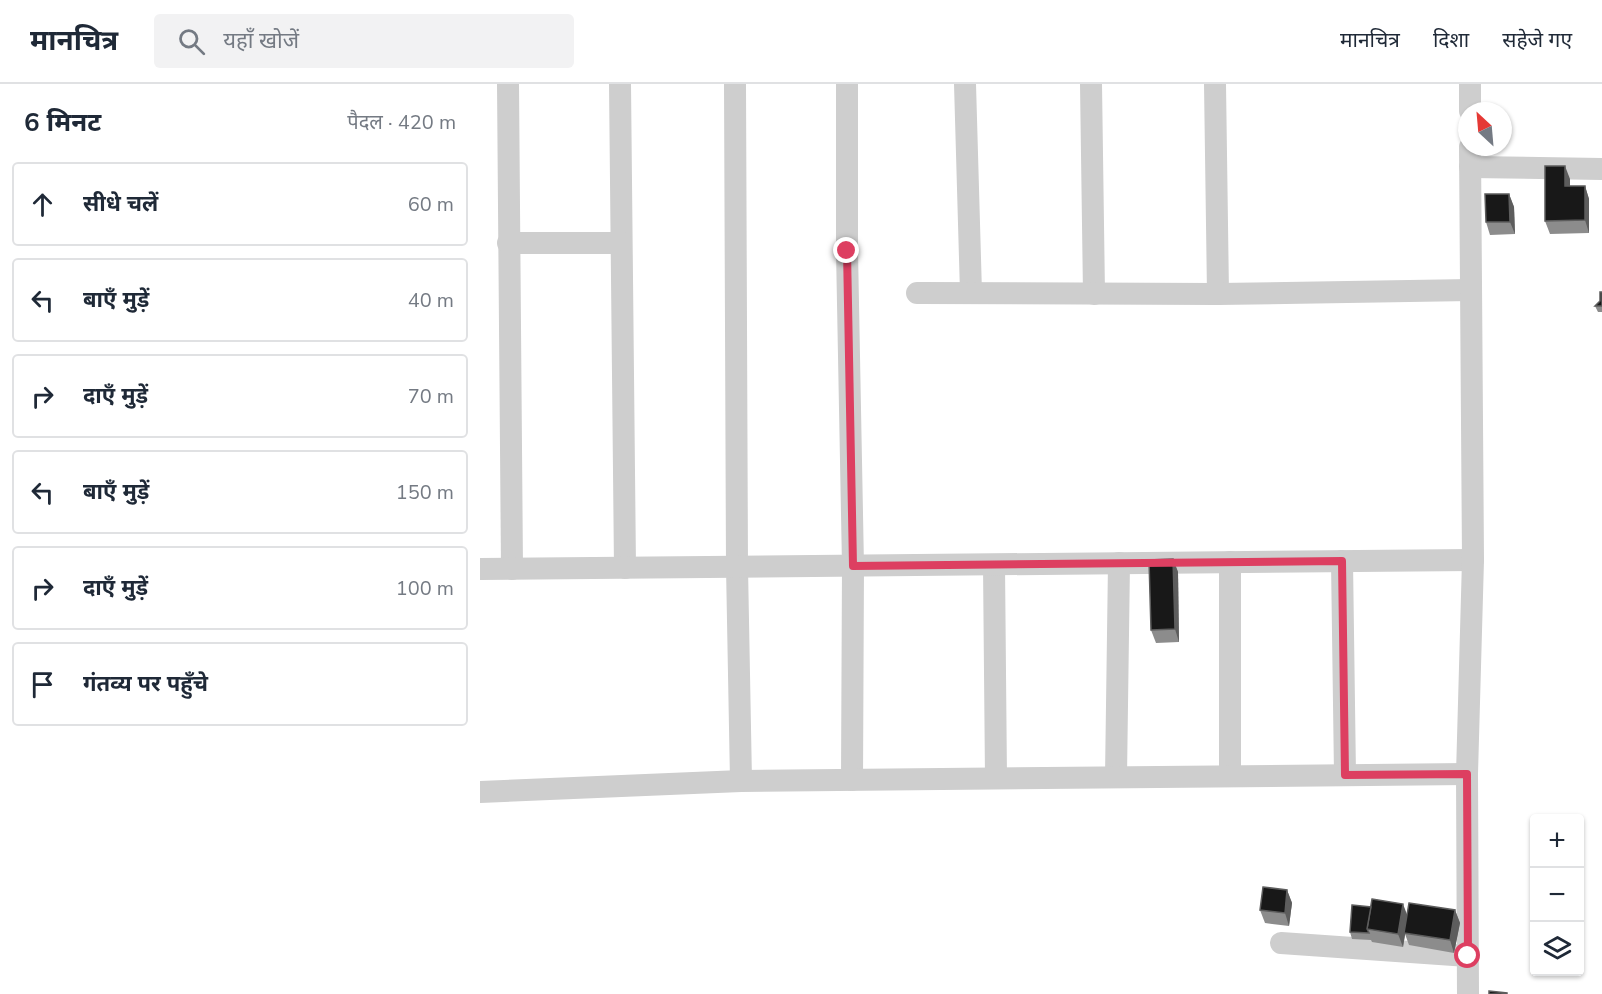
<!DOCTYPE html>
<html lang="hi">
<head>
<meta charset="utf-8">
<style>
  :root { --surface:#fff; --page:#f2f2f3; --text:#1f2937; --muted:#747a83; --line:#e0e1e3 }
  body { margin:0; font-family:"Nunito Sans","Noto Sans Devanagari",sans-serif; background:var(--page); color:var(--text) }
  .controls { position:absolute; right:18px; bottom:18px; display:grid; overflow:hidden; border-radius:6px; box-shadow:0 2px 4px #0004 }
  .controls button { width:54px; height:54px; display:grid; place-items:center; padding:0; border:0; border-bottom:2px solid var(--line); background:var(--surface); color:var(--text); font:30px sans-serif }
  .compass { position:absolute; left:978px; top:18px; width:54px; height:54px; border-radius:50%; background:var(--surface); box-shadow:0 2px 4px #0004; rotate:334deg }
  .stop { position:absolute; width:18px; height:18px; margin:-14px; border:4px solid #dd3f61; border-radius:50%; background:#fff }
  .stop.end { background:#dd3f61; border-color:#fff; box-shadow:0 2px 6px #0008 }
  .list { margin:0; padding:0; list-style:none }
  h2 { display:flex; justify-content:space-between; align-items:center; height:78px; margin:0; padding:0 24px; font-size:26px }
  h2 small { font-size:20px; font-weight:400; color:var(--muted) }
  .list li { display:grid; grid-template-columns:39px 1fr auto; gap:18px; align-items:center; box-sizing:border-box; height:84px; margin:0 12px 12px; padding:0 12px; border:2px solid var(--line); border-radius:6px }
  .list b { display:block; font-size:22px; white-space:nowrap }
  .list em { font-size:20px; font-style:normal; color:var(--muted) }
  .icon { flex:none; width:33px; height:33px; fill:none; stroke:currentColor; stroke-width:2; stroke-linecap:round; stroke-linejoin:round }
  .map { position:relative; flex:none; width:1122px; height:910px; overflow:hidden }
  header { display:flex; align-items:center; gap:36px; box-sizing:border-box; height:84px; padding:0 30px; background:var(--surface); border-bottom:2px solid var(--line) }
  header strong { font-size:28px }
  nav { display:flex; gap:33px; margin-inline-start:auto; font-size:21px }
  .search { width:420px; height:54px; background:var(--page); display:flex; align-items:center; gap:15px; box-sizing:border-box; padding:0 21px; border-radius:6px; color:var(--muted); font-size:22px }
  main { display:flex }
  aside { flex:1; background:var(--surface) }
  .map>svg:first-child { display:block }
  .lines { fill:none; stroke-linecap:round; stroke-linejoin:round }
  .minor { stroke:#cecece; stroke-width:22 }
  .wall { fill:#8c8c8c }
  .shaded-wall { fill:#5d5d5d }
  .building { fill:#181818; stroke:#5d5d5d; stroke-width:1.5 }
  .route { stroke:#dd3f61; stroke-width:8 }
</style>
</head>
<body>
<header>
<strong>मानचित्र</strong>
<div class="search"><svg class="icon" aria-label="search" viewBox="0 0 24 24"><circle cx="10" cy="10" r="6"/><path d="M15 15l6 6"/></svg>यहाँ खोजें</div>
<nav><a>मानचित्र</a><a>दिशा</a><a>सहेजे गए</a></nav>
</header>
<main>
<aside>
<h2>6 मिनट<small>पैदल · 420 m</small></h2>
<ul class="list">
<li><svg class="icon" aria-label="ahead" viewBox="0 0 24 24"><path d="M12 20V5M6 11l6-6 6 6"/></svg><div><b>सीधे चलें</b></div><em>60 m</em></li>
<li><svg class="icon" aria-label="left" viewBox="0 0 24 24"><path d="M17 20v-9H6M10 6l-5 5 5 5"/></svg><div><b>बाएँ मुड़ें</b></div><em>40 m</em></li>
<li><svg class="icon" aria-label="right" viewBox="0 0 24 24"><path d="M7 20v-9h11M14 6l5 5-5 5"/></svg><div><b>दाएँ मुड़ें</b></div><em>70 m</em></li>
<li><svg class="icon" aria-label="left" viewBox="0 0 24 24"><path d="M17 20v-9H6M10 6l-5 5 5 5"/></svg><div><b>बाएँ मुड़ें</b></div><em>150 m</em></li>
<li><svg class="icon" aria-label="right" viewBox="0 0 24 24"><path d="M7 20v-9h11M14 6l5 5-5 5"/></svg><div><b>दाएँ मुड़ें</b></div><em>100 m</em></li>
<li><svg class="icon" aria-label="arrive" viewBox="0 0 24 24"><path d="M6 21V4h12l-3 4 3 4H6"/></svg><div><b>गंतव्य पर पहुँचे</b></div></li>
</ul>
</aside>
<div class="map">
<svg width="1122" height="910" viewBox="0 0 1122 910">
  <rect width="100%" height="100%" fill="#fff"/>
  <g class="lines">
    <g class="minor">
      <polyline points="28,0 32,485"/>
      <polyline points="140,0 145,484"/>
      <polyline points="255,0 257,483 261,697"/>
      <polyline points="367,0 367,167 373,482 372,696"/>
      <polyline points="485,0 491,209"/>
      <polyline points="611,0 614,210"/>
      <polyline points="735,0 738,210"/>
      <polyline points="990,0 990,27"/>
      <polyline points="990,83 1122,85"/>
      <polyline points="28,159 141,159"/>
      <polyline points="437,209 738,210 991,206"/>
      <polyline points="862,477 865,691"/>
      <polyline points="514,481 516,694"/>
      <polyline points="0,485 993,476"/>
      <polyline points="750,692 750,478"/>
      <polyline points="636,693 639,479"/>
      <polyline points="0,708 261,697 987,690"/>
      <polyline points="801,859 988,872"/>
      <polyline points="988,910 987,690 993,476 990,63"/>
    </g>
  </g>
  <g class="wall">
    <polygon points="1090,95 1090,102 1105,102 1109,115 1109,149 1070,150 1065,137"/>
    <polygon points="1029,110 1034,123 1035,150 1010,151 1006,138"/>
    <polygon points="1122,208 1122,228 1118,228 1115,222 1120,217"/>
    <polygon points="693,475 698,488 699,558 676,559 671,546"/>
    <polygon points="807,806 812,819 809,842 785,839 780,826"/>
    <polygon points="975,826 980,839 974,869 929,861 925,850 923,863 892,858 891,856 872,855 870,848 927,832"/>
  </g>
  <g class="shaded-wall">
    <polygon points="1085,82 1090,95 1090,115 1085,102"/>
    <polygon points="1105,102 1109,115 1109,149 1105,136"/>
    <polygon points="1029,110 1034,123 1035,150 1030,138"/>
    <polygon points="693,475 698,488 699,558 695,545"/>
    <polygon points="807,806 812,819 809,842 805,829"/>
    <polygon points="923,820 928,833 923,863 918,850"/>
    <polygon points="975,826 980,839 974,869 970,856"/>
  </g>
  <g class="building">
    <polygon points="1065,82 1085,82 1085,102 1105,102 1105,136 1065,137"/>
    <polygon points="1005,110 1029,110 1030,138 1006,138"/>
    <polygon points="1120,208 1122,208 1122,222 1115,222 1120,217"/>
    <polygon points="693,475 695,545 671,546 669,476"/>
    <polygon points="783,803 807,806 805,829 780,826"/>
    <polygon points="892,815 923,820 918,850 887,845"/>
    <polygon points="929,819 975,826 970,856 924,849"/>
    <polygon points="872,821 891,823 887,845 889,849 870,848"/>
    <polygon points="1009,907 1027,909 1027,910 1009,910"/>
  </g>
  <g class="lines">
    <polyline class="route" points="367,167 373,482 862,477 865,691 987,690 988,872"/>
  </g>
</svg>
<div class="controls">
<button>+</button>
<button>−</button>
<button><svg class="icon" aria-label="layers" viewBox="0 0 24 24"><path d="M12 4l9 5-9 5-9-5zM3 14l9 5 9-5"/></svg></button>
</div>
<svg class="compass" viewBox="-18 -18 36 36"><path d="M0-13l5 13h-10z" fill="#e53935"/><path d="M0 13l5-13h-10z" fill="#747a83"/></svg>
<div class="stop" style="left:988px;top:872px"></div>
<div class="stop end" style="left:367px;top:167px"></div>
</div>
</main>
</body>
</html>
